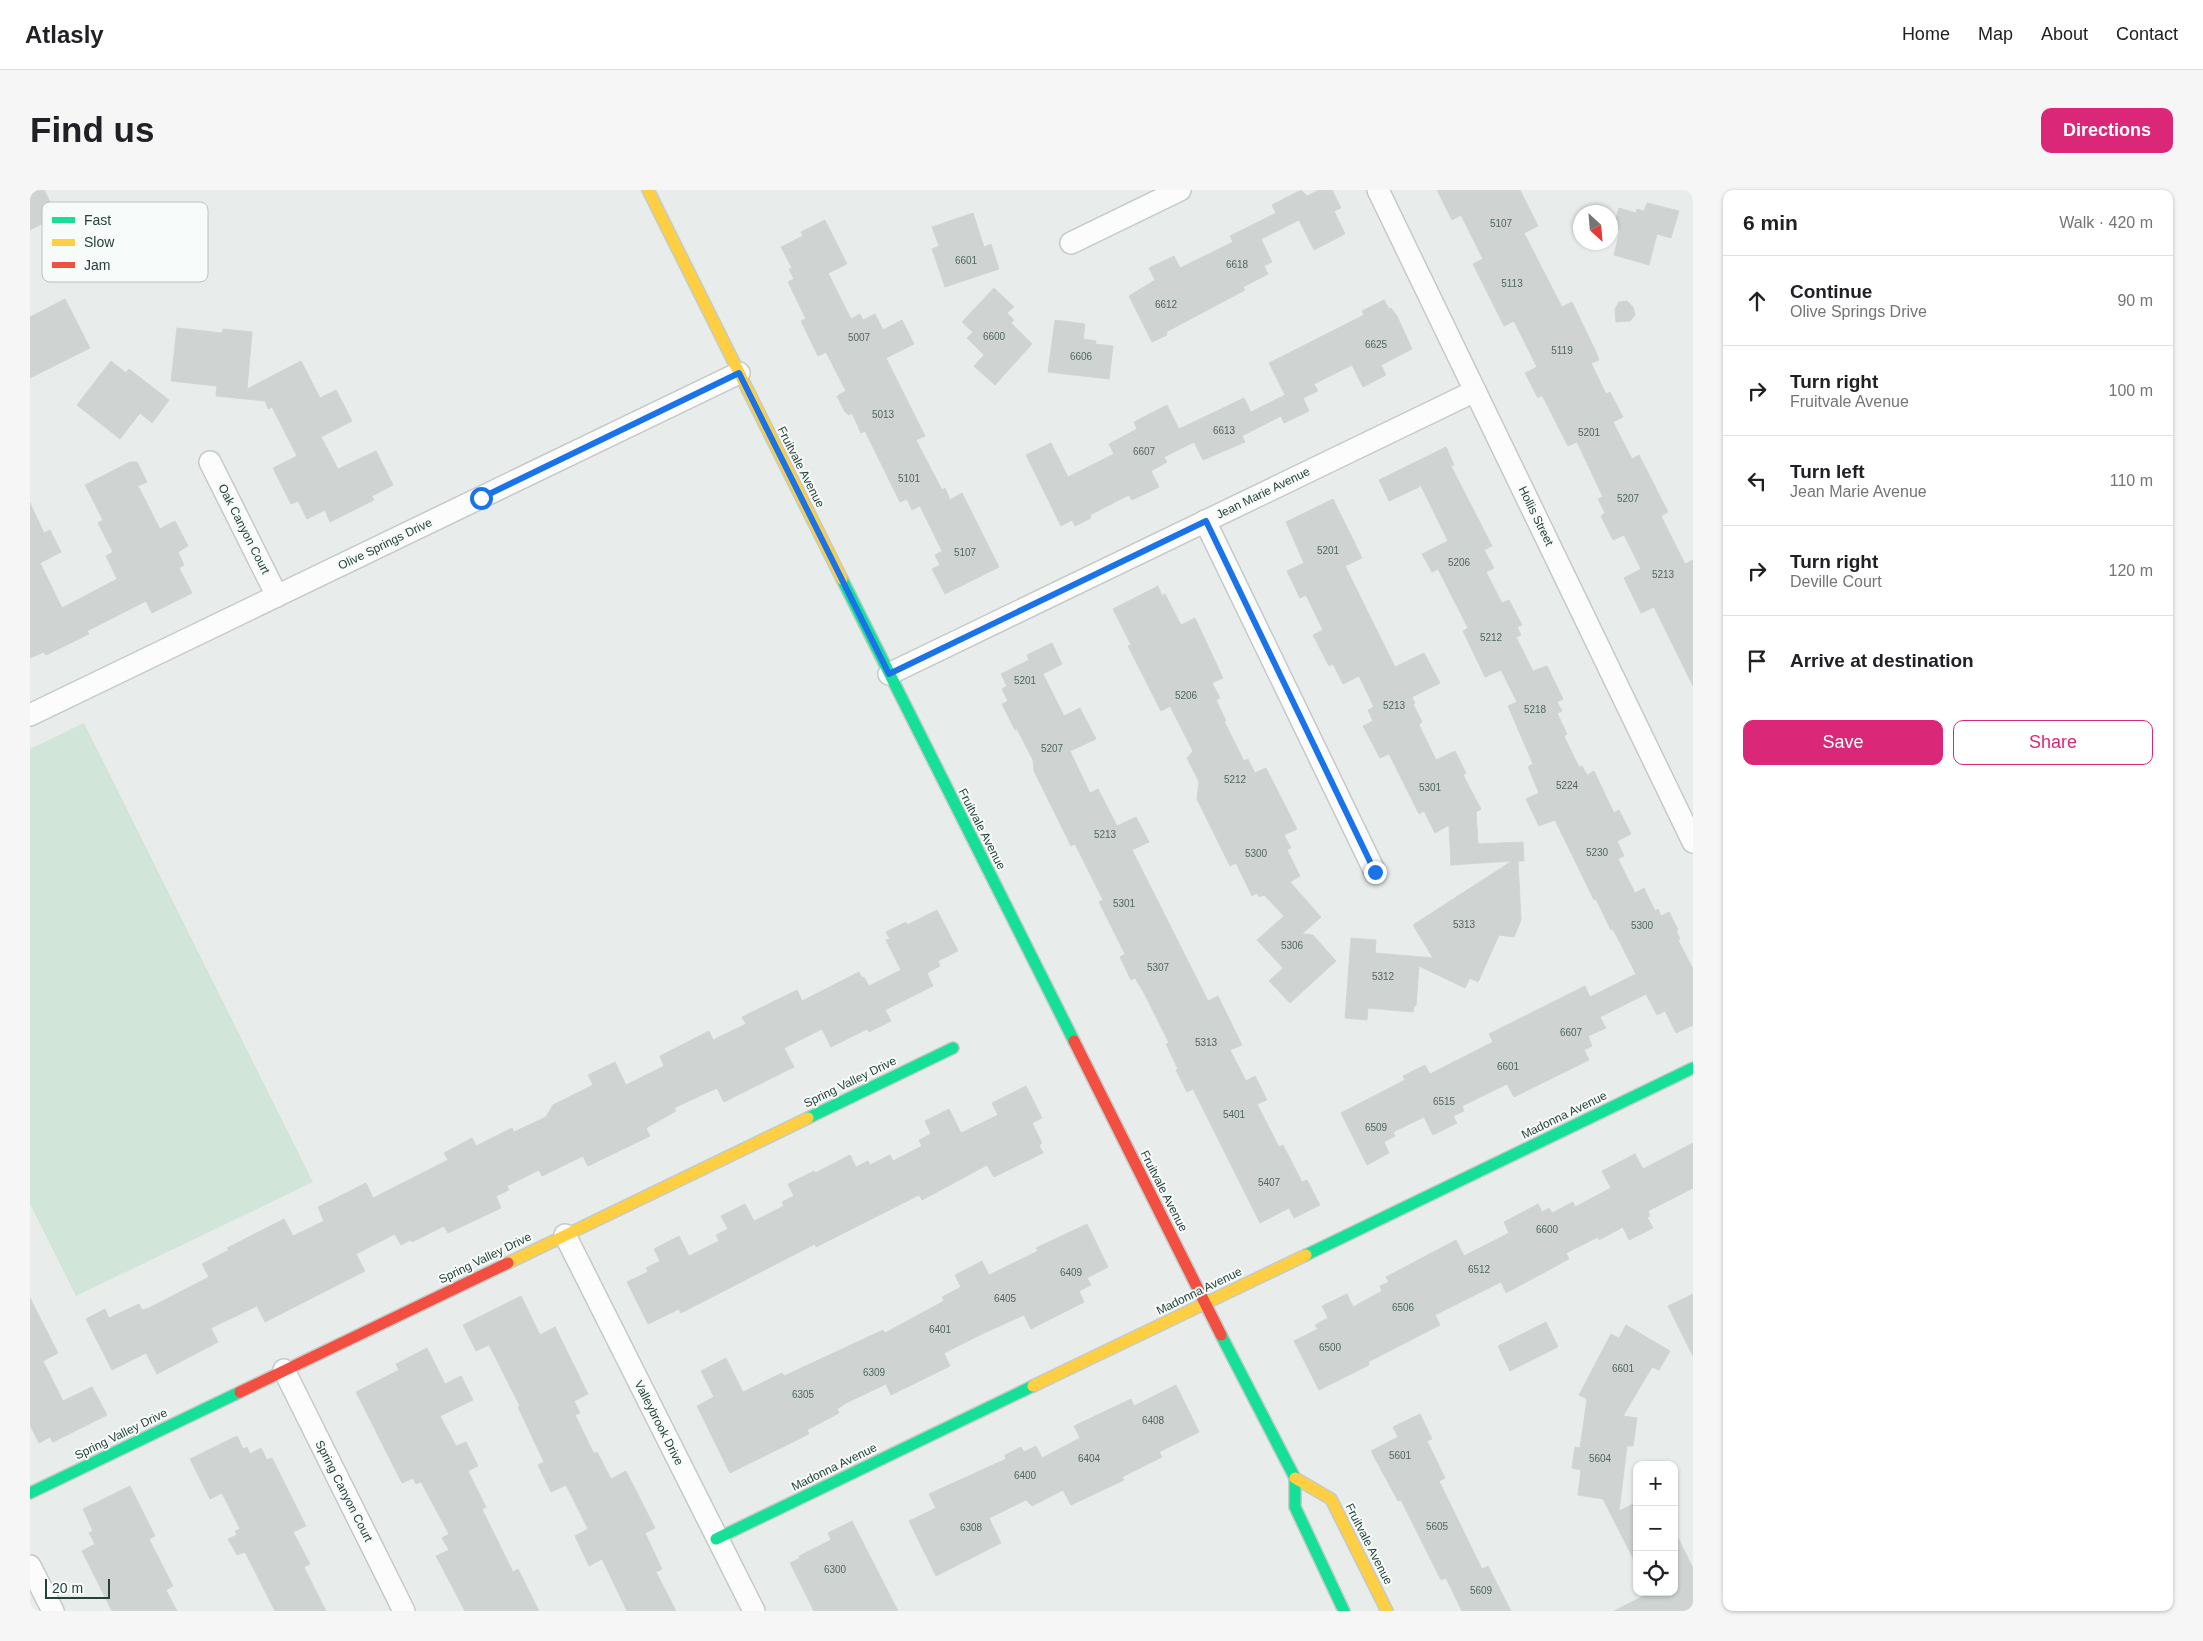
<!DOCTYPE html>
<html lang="en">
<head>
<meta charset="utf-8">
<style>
  :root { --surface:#fff; --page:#f6f6f6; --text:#202124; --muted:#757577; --line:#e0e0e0; --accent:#db2777 }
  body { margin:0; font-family:Helvetica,sans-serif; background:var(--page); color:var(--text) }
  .controls { position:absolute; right:15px; bottom:15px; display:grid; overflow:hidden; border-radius:10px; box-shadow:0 1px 4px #0004 }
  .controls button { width:45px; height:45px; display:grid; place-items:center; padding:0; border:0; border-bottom:1px solid var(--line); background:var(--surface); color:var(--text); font:25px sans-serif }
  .compass { position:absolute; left:1543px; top:15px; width:45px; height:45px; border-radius:50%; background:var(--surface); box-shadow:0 1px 4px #0004; rotate:154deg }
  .scale { position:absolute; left:15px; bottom:12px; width:65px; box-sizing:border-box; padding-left:5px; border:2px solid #24423a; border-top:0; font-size:14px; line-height:18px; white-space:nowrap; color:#24423a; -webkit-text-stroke:4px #f7fbf9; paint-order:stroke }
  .stop { position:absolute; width:15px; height:15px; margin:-11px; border:4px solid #1a73e8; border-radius:50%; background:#fff }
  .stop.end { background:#1a73e8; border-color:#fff; box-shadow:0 1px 5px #0008 }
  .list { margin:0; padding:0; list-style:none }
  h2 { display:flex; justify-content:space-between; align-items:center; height:65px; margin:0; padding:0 20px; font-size:21px }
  h2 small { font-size:16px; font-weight:400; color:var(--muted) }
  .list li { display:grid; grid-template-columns:32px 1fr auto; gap:15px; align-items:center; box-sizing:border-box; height:90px; padding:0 20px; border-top:1px solid var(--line) }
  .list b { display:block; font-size:19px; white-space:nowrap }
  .list p { margin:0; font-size:16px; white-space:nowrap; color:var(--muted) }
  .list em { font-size:16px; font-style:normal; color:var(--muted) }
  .actions { display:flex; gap:10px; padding:15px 20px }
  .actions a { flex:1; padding:11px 0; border:1px solid var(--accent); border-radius:10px; text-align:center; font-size:18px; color:var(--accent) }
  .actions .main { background:var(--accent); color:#fff }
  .icon { flex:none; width:28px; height:28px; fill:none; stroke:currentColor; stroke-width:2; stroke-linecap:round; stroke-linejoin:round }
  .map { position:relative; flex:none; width:1663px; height:1421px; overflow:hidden; border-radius:10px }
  header { display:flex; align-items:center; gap:30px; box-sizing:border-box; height:70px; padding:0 25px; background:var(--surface); border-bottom:1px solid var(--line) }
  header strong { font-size:24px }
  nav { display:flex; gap:28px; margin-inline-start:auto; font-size:18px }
  .intro { display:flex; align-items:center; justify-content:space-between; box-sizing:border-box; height:120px; padding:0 30px }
  h1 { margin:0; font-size:35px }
  .button { padding:12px 22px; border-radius:10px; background:var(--accent); color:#fff; font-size:18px; font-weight:700 }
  main { display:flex; gap:30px; padding:0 30px }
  aside { flex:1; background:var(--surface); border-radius:10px; box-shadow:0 1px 4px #0004 }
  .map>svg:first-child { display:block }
  .green { fill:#d1e6d8 }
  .building { fill:#cfd4d2; stroke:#d1d6d4 }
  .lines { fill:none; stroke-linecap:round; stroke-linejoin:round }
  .street-casing { stroke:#c5cac8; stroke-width:24 }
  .fast-casing { stroke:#c3cbc8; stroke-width:14 }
  .slow-casing { stroke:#c3cbc8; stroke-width:14 }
  .jam-casing { stroke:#c3cbc8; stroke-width:14 }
  .street { stroke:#fcfcfc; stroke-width:21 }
  .fast { stroke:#16e098; stroke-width:11 }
  .slow { stroke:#ffcf43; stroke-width:11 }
  .jam { stroke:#f24e42; stroke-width:11 }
  .route { stroke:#1a73e8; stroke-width:6 }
  .labels { text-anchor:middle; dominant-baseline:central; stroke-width:4; stroke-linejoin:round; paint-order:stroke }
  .number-label { font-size:10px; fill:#506761 }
  .street-label { font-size:12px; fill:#24423a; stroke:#f7fbf9 }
  .key { fill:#f7fbf9; stroke:#b8c4c0; stroke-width:1 }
  .key-label { font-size:14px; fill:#24423a }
</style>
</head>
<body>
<header>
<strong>Atlasly</strong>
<nav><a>Home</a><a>Map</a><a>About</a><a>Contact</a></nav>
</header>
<div class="intro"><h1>Find us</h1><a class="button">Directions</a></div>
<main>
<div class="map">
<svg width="1663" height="1421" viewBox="0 0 1663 1421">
  <rect width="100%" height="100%" fill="#e8edeb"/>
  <polygon class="green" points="54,533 283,992 46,1106 0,1014 0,559"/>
  <g class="building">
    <polygon points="0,0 14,0 26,23 20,26 21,29 0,40"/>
    <polygon points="1271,0 1277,6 1289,0 1302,0 1311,18 1304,21 1315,44 1284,60 1269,30 1231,49 1242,72 1234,76 1238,84 1213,97 1215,100 1136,142 1137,145 1122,152 1099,106 1125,90 1119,78 1144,66 1150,78 1203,52 1200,46 1246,23 1242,15"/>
    <polygon points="1407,0 1490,0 1508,36 1494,43 1532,117 1542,112 1566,162 1569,170 1561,173 1576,204 1580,202 1593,227 1583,232 1602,269 1609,265 1638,322 1631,326 1655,374 1663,370 1663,496 1624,417 1611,423 1594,388 1611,379 1594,345 1583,350 1571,326 1575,323 1568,309 1573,307 1547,252 1538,256 1512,205 1508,208 1495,183 1507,177 1484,131 1474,136 1443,74 1453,69 1431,25 1422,30"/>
    <polygon points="1617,13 1649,21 1641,48 1627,44 1619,75 1584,65 1590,40 1583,38 1589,18 1606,23 1607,19 1614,21"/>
    <polygon points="943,23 954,57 961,54 969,79 915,97 902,59 909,56 902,37"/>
    <polygon points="795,30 817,74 798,83 821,129 830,124 833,130 845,124 853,140 872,130 884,154 856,168 895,246 886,250 912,300 915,298 920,310 932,303 969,377 915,404 902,379 910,375 905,365 912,361 890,316 882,320 877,309 870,312 835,241 831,243 822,223 819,225 815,222 807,206 816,201 796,162 788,166 771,131 776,129 758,92 764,89 759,79 762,78 751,57 773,46 771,42"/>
    <polygon points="964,98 984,117 977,123 984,130 981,133 1002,154 965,195 944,176 954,165 937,148 943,142 932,132"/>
    <polygon points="35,109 60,158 0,188 0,127"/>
    <polygon points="1354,110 1359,119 1361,118 1367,126 1382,159 1351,175 1356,185 1333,197 1322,175 1284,194 1288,201 1273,208 1279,221 1254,233 1251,226 1212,246 1215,252 1173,270 1164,252 1134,267 1137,272 1121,281 1129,297 1102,310 1099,305 1060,325 1061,328 1045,336 1042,330 1031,336 996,265 1021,253 1038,287 1084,264 1079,254 1107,239 1104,232 1137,215 1149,239 1214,208 1221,222 1255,205 1239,173 1334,125 1332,121"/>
    <polygon points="1597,111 1603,117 1605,125 1600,131 1586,132 1585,119 1589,112"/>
    <polygon points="1025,130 1055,134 1053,149 1066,151 1065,154 1083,156 1079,189 1018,182"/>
    <polygon points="147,138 192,143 193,139 222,142 217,199 271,171 290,208 306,200 322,231 291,247 308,279 346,261 363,295 342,306 344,310 300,332 295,320 277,329 268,311 261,314 243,278 267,266 242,217 238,219 235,211 186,206 187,196 141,191"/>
    <polygon points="81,171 96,183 99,179 139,210 122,233 110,223 90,249 47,215"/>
    <polygon points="1416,257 1424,275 1421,276 1462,356 1454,360 1464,378 1456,382 1472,413 1479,410 1492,435 1487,437 1491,445 1486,447 1503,481 1517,476 1533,509 1527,512 1532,521 1527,523 1537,544 1534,546 1549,577 1552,576 1557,585 1564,581 1584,623 1589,620 1601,644 1587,651 1594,666 1588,669 1605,703 1614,698 1625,721 1628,719 1631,726 1639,722 1648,740 1646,741 1650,749 1648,750 1663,779 1663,835 1646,843 1635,821 1627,825 1616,804 1570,827 1576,838 1558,846 1562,856 1554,860 1559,870 1484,907 1477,894 1432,916 1434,921 1423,926 1427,933 1403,945 1394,927 1363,942 1365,946 1354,952 1359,963 1337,975 1311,923 1375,890 1373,886 1395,875 1400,884 1463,852 1459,844 1555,796 1560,807 1606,784 1583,739 1581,740 1566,709 1564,710 1525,630 1509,636 1496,609 1509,603 1498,577 1503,574 1478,516 1487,512 1471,480 1455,487 1433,441 1438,438 1408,379 1402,382 1392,364 1418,351 1390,294 1389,297 1359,311 1349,290"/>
    <polygon points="100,272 107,272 117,292 108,296 130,339 145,331 158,356 148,362 154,375 149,378 162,403 122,423 116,411 57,441 59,444 16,465 14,462 0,468 0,313 14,343 20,340 31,362 10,373 32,418 87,389 76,366 83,362 68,333 73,330 55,295"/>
    <polygon points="1303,309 1332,368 1315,376 1365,477 1394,463 1410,493 1382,507 1385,513 1383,514 1392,532 1389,535 1406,570 1425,561 1436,583 1433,585 1451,619 1446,622 1448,654 1493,652 1494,671 1488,671 1491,730 1484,747 1469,745 1448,792 1440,788 1435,798 1389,776 1386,816 1384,816 1383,822 1338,818 1337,830 1315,828 1321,748 1346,750 1345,763 1403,768 1383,735 1482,671 1421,675 1419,635 1405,643 1394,621 1389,624 1359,564 1350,568 1333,536 1343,531 1338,520 1344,517 1329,486 1313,494 1303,474 1299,476 1283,445 1293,440 1276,405 1270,408 1257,381 1274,373 1256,332"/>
    <polygon points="1128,396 1132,406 1135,404 1151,435 1165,428 1193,488 1182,493 1190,508 1186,510 1196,531 1194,531 1214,571 1218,569 1225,583 1236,578 1267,639 1254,645 1261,658 1257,660 1270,686 1260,692 1291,727 1272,744 1283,745 1306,771 1260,813 1239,791 1253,778 1227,750 1254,726 1234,705 1229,707 1227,703 1222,706 1206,673 1200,676 1167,609 1169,592 1157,568 1163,561 1140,516 1131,521 1098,456 1101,455 1083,419"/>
    <polygon points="1022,453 1032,474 1013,484 1034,526 1050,518 1066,549 1040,561 1060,603 1068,599 1087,636 1106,627 1119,652 1102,660 1178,811 1188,806 1212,855 1200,860 1216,891 1225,886 1237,910 1227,914 1249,957 1253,955 1272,992 1277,990 1290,1015 1264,1028 1259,1018 1230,1033 1163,899 1157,902 1146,880 1148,879 1136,854 1139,853 1114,803 1105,788 1101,790 1090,767 1095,764 1069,712 1073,710 1045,654 1041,656 1004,581 1003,570 987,539 985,540 972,514 978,511 972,499 977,496 971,484 999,470 997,465"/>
    <polygon points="907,720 928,761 908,771 910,776 897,783 903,796 855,820 861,831 839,842 837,839 801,857 792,839 754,858 764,877 694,912 687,898 644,918 646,921 616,938 620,946 558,976 553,966 512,986 509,980 477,996 479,1000 466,1006 471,1018 418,1043 414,1036 382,1052 380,1050 371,1055 365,1044 326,1064 335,1081 235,1132 227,1116 181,1138 188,1152 127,1184 116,1163 82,1180 56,1129 75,1119 79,1128 109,1114 112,1120 119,1118 179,1087 172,1074 199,1060 197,1058 254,1029 263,1046 294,1031 288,1017 336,993 343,1008 418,970 414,963 442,948 446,956 482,938 484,942 516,927 523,915 563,895 558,885 585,872 596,895 634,876 630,866 679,841 683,850 716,834 712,827 767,800 772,811 829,782 832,788 834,787 839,796 871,780 856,750 860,749 856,742 876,732 877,735"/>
    <polygon points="996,896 1012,928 1002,933 1012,953 1009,955 1013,963 964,987 957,975 892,1010 889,1005 786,1057 785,1054 651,1123 649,1119 618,1134 597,1092 618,1082 616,1078 630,1071 624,1059 649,1046 659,1066 689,1051 686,1045 698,1039 691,1026 715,1014 724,1031 754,1016 752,1012 764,1006 758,994 784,981 785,983 820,965 826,977 838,971 840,975 860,965 863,971 892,956 889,950 901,944 895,931 919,919 931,943 968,925 962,913"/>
    <polygon points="1663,953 1663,998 1618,1021 1620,1026 1617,1027 1623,1038 1599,1050 1593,1037 1569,1050 1568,1047 1536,1063 1539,1069 1476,1103 1471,1092 1405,1125 1410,1135 1338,1172 1339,1175 1289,1200 1264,1151 1288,1139 1285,1135 1298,1128 1292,1116 1317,1104 1323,1117 1352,1101 1350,1096 1359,1092 1356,1087 1426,1050 1434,1066 1479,1043 1474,1032 1508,1014 1512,1022 1519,1018 1522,1023 1543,1012 1545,1017 1581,998 1572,981 1605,964 1613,979"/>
    <polygon points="1057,1034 1078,1077 1057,1088 1061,1095 1049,1101 1054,1112 1001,1139 994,1125 954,1143 914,1163 920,1176 861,1205 856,1194 816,1213 807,1219 809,1223 777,1240 779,1244 700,1283 667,1216 684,1207 671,1181 696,1168 713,1202 752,1183 754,1186 853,1140 855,1143 914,1111 912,1107 931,1097 925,1085 952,1071 959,1085 1008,1061 1006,1058"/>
    <polygon points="1663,1104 1663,1166 1638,1116"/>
    <polygon points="491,1106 510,1145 525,1137 558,1204 544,1211 550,1223 545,1225 564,1264 567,1262 581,1289 596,1281 625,1338 615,1343 632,1379 626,1382 646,1421 597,1421 572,1369 559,1376 545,1346 558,1339 536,1295 521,1302 508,1275 514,1272 488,1217 490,1216 459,1155 446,1161 433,1135"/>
    <polygon points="0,1108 28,1163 13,1171 33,1211 62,1197 77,1225 23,1252 20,1247 9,1253 0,1235"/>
    <polygon points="1516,1132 1528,1157 1480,1181 1468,1156"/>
    <polygon points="1596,1135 1640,1161 1629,1180 1622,1177 1593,1226 1607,1228 1603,1256 1597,1256 1589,1321 1607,1312 1607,1376 1573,1309 1548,1305 1551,1280 1542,1278 1545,1257 1550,1258 1557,1209 1549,1205 1581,1144 1589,1148"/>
    <polygon points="397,1158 415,1194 431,1186 443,1210 410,1226 426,1256 436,1252 448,1276 438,1281 456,1317 452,1319 483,1382 488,1379 509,1421 435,1421 406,1366 419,1360 412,1348 419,1344 391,1292 386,1294 383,1288 372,1293 326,1202 369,1180 366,1174"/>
    <polygon points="1146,1195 1169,1242 1129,1262 1132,1267 1092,1287 1094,1290 1041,1315 1033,1300 1002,1316 996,1310 959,1328 971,1353 906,1386 879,1331 906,1318 899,1304 976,1269 975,1265 991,1257 994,1262 1006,1256 1012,1268 1050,1248 1044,1236 1101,1209 1104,1216"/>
    <polygon points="1390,1224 1402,1249 1397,1251 1415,1288 1409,1291 1452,1379 1458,1376 1481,1421 1432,1421 1416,1388 1411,1390 1371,1310 1368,1311 1341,1261 1368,1247 1363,1237"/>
    <polygon points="207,1246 213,1259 217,1257 220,1264 231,1258 237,1270 242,1268 276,1336 263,1342 280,1374 274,1377 296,1421 245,1421 215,1362 207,1365 198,1349 207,1345 205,1341 210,1339 192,1303 180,1309 160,1269"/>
    <polygon points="100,1296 125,1346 119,1349 143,1396 136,1400 147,1421 82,1421 52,1361 65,1354 59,1343 63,1341 53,1319"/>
    <polygon points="822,1331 868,1421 784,1421 760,1373 770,1368 769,1366 801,1350 798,1343"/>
    <polygon points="1644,1340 1663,1378 1663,1421 1584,1421 1621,1402 1644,1402"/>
  </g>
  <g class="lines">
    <g class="street-casing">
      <g id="street">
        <polyline points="1348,0 1663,652"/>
        <polyline points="1041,53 1150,0"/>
        <polyline points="180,272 247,406"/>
        <polyline points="1175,331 1345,682"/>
        <polyline points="859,484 1445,201"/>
        <polyline points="0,525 709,183"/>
        <polyline points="535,1045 724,1421"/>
        <polyline points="254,1180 374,1421"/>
        <polyline points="0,1376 23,1421"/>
      </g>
    </g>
    <g class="fast-casing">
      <g id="fast">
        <polyline points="812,389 1044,851"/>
        <polyline points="778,928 923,858"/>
        <polyline points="1276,1065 1663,878"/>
        <polyline points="1191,1145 1265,1288 1265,1317 1314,1421"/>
        <polyline points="0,1303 210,1202"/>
        <polyline points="686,1349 1003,1196"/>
      </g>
    </g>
    <g class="slow-casing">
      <g id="slow">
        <polyline points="618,0 812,389"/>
        <polyline points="478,1073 778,928"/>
        <polyline points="1003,1196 1276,1065"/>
        <polyline points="1265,1288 1301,1309 1357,1421"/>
      </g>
    </g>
    <g class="jam-casing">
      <g id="jam">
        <polyline points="1044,851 1191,1145"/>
        <polyline points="210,1202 478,1073"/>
      </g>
    </g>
    <use href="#street" class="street"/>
    <use href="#fast" class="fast"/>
    <use href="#slow" class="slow"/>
    <use href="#jam" class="jam"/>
  </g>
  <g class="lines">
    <polyline class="route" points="451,308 709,183 859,484 1176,331 1345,682"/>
  </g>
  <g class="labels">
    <g class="number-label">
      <text x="1471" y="33">5107</text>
      <text x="936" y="70">6601</text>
      <text x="1207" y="74">6618</text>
      <text x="1482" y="93">5113</text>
      <text x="1136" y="114">6612</text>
      <text x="964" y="146">6600</text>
      <text x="829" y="147">5007</text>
      <text x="1346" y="154">6625</text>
      <text x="1532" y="160">5119</text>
      <text x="1051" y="166">6606</text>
      <text x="853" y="224">5013</text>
      <text x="1194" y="240">6613</text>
      <text x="1559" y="242">5201</text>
      <text x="1114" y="261">6607</text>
      <text x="879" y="288">5101</text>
      <text x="1598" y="308">5207</text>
      <text x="1298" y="360">5201</text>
      <text x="935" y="362">5107</text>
      <text x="1429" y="372">5206</text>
      <text x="1633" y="384">5213</text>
      <text x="1461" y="447">5212</text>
      <text x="995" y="490">5201</text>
      <text x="1156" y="505">5206</text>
      <text x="1364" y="515">5213</text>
      <text x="1505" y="519">5218</text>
      <text x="1022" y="558">5207</text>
      <text x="1205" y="589">5212</text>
      <text x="1537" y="595">5224</text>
      <text x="1400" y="597">5301</text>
      <text x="1075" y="644">5213</text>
      <text x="1567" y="662">5230</text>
      <text x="1226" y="663">5300</text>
      <text x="1094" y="713">5301</text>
      <text x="1434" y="734">5313</text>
      <text x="1612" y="735">5300</text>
      <text x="1262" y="755">5306</text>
      <text x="1128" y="777">5307</text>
      <text x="1353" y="786">5312</text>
      <text x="1541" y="842">6607</text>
      <text x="1176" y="852">5313</text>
      <text x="1478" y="876">6601</text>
      <text x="1414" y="911">6515</text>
      <text x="1204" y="924">5401</text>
      <text x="1346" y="937">6509</text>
      <text x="1239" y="992">5407</text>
      <text x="1517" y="1039">6600</text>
      <text x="1449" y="1079">6512</text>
      <text x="1041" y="1082">6409</text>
      <text x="975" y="1108">6405</text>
      <text x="1373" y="1117">6506</text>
      <text x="910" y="1139">6401</text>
      <text x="1300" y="1157">6500</text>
      <text x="1593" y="1178">6601</text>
      <text x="844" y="1182">6309</text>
      <text x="773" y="1204">6305</text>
      <text x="1123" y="1230">6408</text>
      <text x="1370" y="1265">5601</text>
      <text x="1059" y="1268">6404</text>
      <text x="1570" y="1268">5604</text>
      <text x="995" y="1285">6400</text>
      <text x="1407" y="1336">5605</text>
      <text x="941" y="1337">6308</text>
      <text x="805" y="1379">6300</text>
      <text x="1451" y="1400">5609</text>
    </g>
    <g class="street-label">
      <text transform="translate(771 277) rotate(63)">Fruitvale Avenue</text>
      <text transform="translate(1233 303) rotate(-26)">Jean Marie Avenue</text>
      <text transform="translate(1506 326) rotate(64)">Hollis Street</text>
      <text transform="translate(214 339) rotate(63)">Oak Canyon Court</text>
      <text transform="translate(355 354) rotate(-26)">Olive Springs Drive</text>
      <text transform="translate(952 639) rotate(63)">Fruitvale Avenue</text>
      <text transform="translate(820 892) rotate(-26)">Spring Valley Drive</text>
      <text transform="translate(1534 925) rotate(-26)">Madonna Avenue</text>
      <text transform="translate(1134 1001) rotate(63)">Fruitvale Avenue</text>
      <text transform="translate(455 1068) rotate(-26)">Spring Valley Drive</text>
      <text transform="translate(1169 1101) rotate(-26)">Madonna Avenue</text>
      <text transform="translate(629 1233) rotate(63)">Valleybrook Drive</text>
      <text transform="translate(91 1244) rotate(-26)">Spring Valley Drive</text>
      <text transform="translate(804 1277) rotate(-26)">Madonna Avenue</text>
      <text transform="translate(314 1301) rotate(63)">Spring Canyon Court</text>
      <text transform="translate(1339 1354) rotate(63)">Fruitvale Avenue</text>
    </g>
  </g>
  <rect x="12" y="12" width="166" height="80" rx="8" class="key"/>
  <rect x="22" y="27" width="23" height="6" fill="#16e098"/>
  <rect x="22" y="49" width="23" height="7" fill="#ffcf43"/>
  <rect x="22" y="72" width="23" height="6" fill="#f24e42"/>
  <g class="key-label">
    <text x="54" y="35">Fast</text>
    <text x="54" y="57">Slow</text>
    <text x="54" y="80">Jam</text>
  </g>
</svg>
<div class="controls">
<button>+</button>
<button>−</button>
<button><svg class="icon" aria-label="locate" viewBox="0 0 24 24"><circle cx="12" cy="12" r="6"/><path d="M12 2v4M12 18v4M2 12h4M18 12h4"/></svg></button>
</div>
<svg class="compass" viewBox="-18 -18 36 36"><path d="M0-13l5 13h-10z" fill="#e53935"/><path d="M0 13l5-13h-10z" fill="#757577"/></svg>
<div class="scale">20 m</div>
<div class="stop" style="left:451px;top:308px"></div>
<div class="stop end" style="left:1345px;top:682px"></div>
</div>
<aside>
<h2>6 min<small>Walk · 420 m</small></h2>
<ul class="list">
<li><svg class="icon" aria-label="ahead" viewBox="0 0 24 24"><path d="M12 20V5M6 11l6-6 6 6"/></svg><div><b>Continue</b><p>Olive Springs Drive</p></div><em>90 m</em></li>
<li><svg class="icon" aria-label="right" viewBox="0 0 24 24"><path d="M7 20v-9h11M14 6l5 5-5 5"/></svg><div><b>Turn right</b><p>Fruitvale Avenue</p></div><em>100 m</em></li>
<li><svg class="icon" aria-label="left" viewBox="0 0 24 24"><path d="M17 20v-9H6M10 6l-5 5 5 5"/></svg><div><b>Turn left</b><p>Jean Marie Avenue</p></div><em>110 m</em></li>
<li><svg class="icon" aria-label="right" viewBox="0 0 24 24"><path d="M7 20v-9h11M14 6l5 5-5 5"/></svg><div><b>Turn right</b><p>Deville Court</p></div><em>120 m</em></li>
<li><svg class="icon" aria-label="arrive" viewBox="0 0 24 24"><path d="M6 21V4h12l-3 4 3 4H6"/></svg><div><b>Arrive at destination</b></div></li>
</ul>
<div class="actions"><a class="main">Save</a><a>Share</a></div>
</aside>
</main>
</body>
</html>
